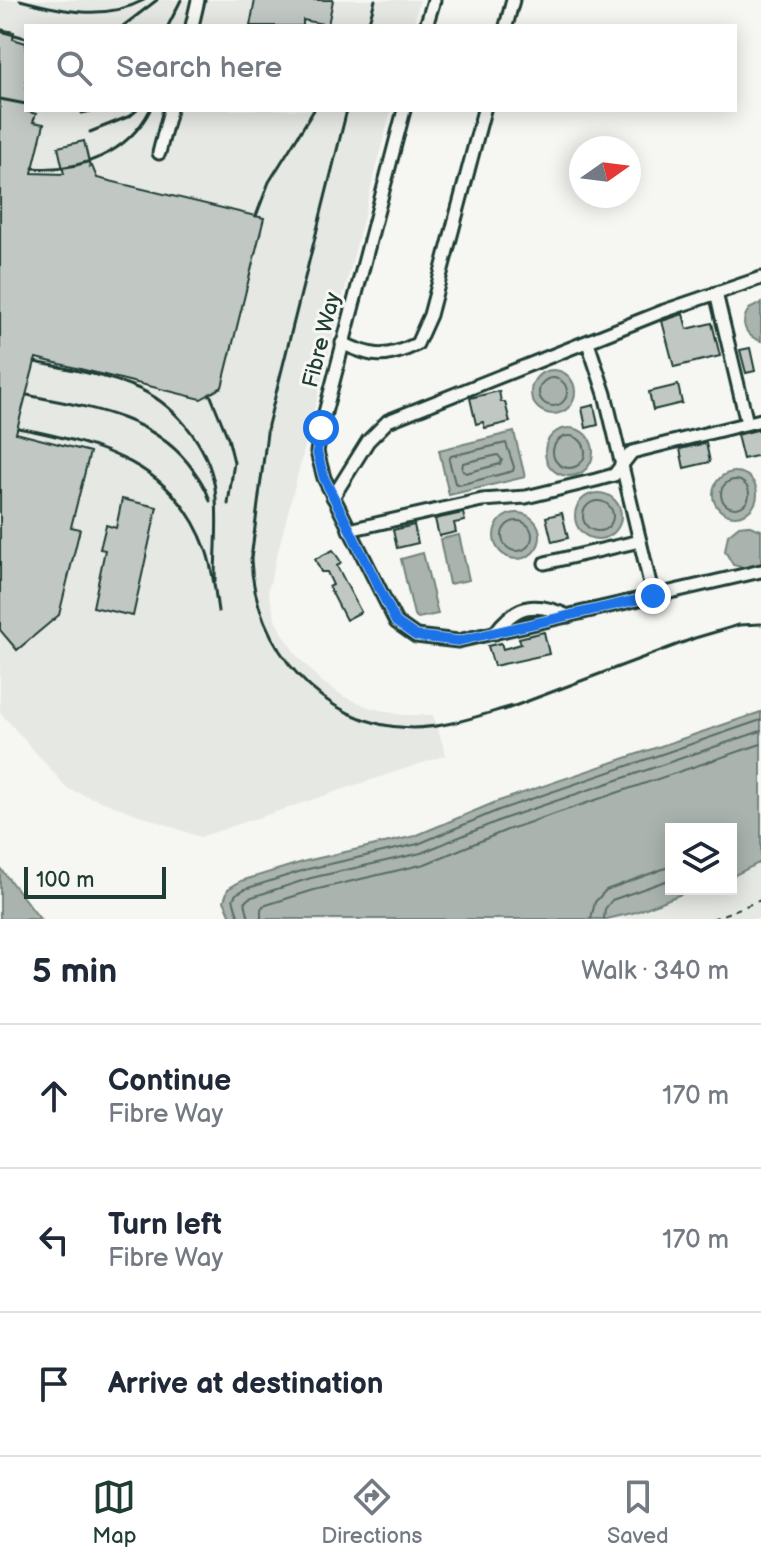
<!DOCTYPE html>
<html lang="en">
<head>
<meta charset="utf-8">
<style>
  :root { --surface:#fff; --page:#f2f2f3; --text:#1f2937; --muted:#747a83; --line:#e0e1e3; --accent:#1f3d34 }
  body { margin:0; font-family:"Balsamiq Sans",sans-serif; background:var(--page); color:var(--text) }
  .controls { position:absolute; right:24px; bottom:24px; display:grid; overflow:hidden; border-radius:0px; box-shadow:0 4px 20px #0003 }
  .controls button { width:72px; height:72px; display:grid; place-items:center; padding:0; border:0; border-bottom:2px solid var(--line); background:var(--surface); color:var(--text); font:40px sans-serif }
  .compass { position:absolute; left:569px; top:136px; width:72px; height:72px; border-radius:50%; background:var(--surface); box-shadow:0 4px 20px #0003; rotate:76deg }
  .scale { position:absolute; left:24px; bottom:20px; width:142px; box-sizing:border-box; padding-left:8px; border:4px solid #1f3d34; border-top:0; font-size:22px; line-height:28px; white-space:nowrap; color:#1f3d34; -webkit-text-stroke:6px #f6f6f2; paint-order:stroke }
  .stop { position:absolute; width:24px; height:24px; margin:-18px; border:6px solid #1a73e8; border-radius:50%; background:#fff }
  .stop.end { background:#1a73e8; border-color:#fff; box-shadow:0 2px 8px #0008 }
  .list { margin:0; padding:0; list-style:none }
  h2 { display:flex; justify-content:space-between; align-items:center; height:104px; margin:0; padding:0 32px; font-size:34px }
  h2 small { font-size:26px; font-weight:400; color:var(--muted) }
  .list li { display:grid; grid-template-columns:52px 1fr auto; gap:24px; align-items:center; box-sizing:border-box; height:144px; padding:0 32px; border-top:2px solid var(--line) }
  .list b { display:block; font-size:30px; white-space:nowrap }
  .list p { margin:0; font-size:26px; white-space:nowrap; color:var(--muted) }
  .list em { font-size:26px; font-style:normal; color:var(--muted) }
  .icon { flex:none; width:44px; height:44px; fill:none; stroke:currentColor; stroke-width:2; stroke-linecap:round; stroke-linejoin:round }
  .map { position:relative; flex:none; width:761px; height:919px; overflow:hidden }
  .search { position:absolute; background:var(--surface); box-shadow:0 4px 20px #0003; left:24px; right:24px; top:24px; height:88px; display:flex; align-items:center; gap:20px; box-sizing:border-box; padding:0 28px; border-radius:0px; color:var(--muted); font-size:30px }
  .sheet { height:536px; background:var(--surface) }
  nav { display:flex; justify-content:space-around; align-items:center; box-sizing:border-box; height:112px; border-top:2px solid var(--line); background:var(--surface); font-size:22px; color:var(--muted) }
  nav a { display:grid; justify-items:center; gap:4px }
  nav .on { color:var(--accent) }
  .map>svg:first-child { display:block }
  .built { fill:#e6e8e4 }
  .water { fill:#aab3ae; stroke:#72847d; stroke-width:2 }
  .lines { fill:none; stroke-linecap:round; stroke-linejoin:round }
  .shore { stroke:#576c65; stroke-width:2 }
  .building { fill:#c1c8c3; stroke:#1f3d34; stroke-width:2 }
  .minor-casing { stroke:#1f3d34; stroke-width:17 }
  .path { stroke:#1f3d34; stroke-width:2; stroke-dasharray:6 6; stroke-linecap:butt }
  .minor { stroke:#f6f6f2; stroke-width:11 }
  .rail { stroke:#1f3d34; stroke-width:3 }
  .route { stroke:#1a73e8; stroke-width:10 }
  .labels { text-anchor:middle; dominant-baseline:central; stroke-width:6; stroke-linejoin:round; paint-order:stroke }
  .street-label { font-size:22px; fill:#1f3d34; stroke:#f6f6f2 }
</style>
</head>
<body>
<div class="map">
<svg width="761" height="919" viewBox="0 0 761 919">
  <rect width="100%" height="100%" fill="#f6f6f2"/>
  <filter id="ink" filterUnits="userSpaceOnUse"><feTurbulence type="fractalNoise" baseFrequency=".0125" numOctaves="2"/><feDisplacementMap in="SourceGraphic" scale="16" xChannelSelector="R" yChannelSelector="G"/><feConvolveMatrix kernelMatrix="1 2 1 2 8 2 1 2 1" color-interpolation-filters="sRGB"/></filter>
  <g filter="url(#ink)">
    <g class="built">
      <polygon points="0,0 420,0 413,26 26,26 26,110 391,110 268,590 276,622 297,656 321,681 343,696 371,708 402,715 433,715 446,755 200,837 68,789 0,712"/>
      <polygon points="761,820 761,919 497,919 671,889 731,889 731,831"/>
    </g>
    <g class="water">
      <path d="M761,303v38c-16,-5 -22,-18 -12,-32z"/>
      <circle cx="553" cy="392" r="22"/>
      <circle cx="569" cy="452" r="24"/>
      <polygon points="514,432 525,477 449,495 439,450"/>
      <circle cx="735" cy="494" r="22"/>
      <circle cx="598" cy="516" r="23"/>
      <circle cx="517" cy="536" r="23"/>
      <polygon points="747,525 761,530 761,564 750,569 733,565 725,551 728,535 739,526"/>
      <polygon points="459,535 469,580 449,584 440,539"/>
      <polygon points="423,553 438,614 418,618 414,615 401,559"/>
      <polygon points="761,712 761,862 731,877 731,829 671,829 671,889 694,889 636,912 607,919 236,919 231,916 224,901 228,889 241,881 306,861 415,836 496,802"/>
      <polygon points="0,868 40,919 0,919"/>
    </g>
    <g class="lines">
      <g class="shore">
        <circle cx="553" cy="392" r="14"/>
        <circle cx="569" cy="452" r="16"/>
        <polygon points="506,443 514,467 513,471 459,485 455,483 449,460 451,456"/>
        <polygon points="498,455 502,460 500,464 466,473 462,470 463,463"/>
        <circle cx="735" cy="494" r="14"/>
        <circle cx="598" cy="516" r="15"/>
        <circle cx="517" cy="536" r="15"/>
        <polyline points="239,919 233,899 236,894 245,889 308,869 418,844 499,810 761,720"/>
        <polyline points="249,919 245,902 249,898 311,878 421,853 503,819 761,731"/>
        <polyline points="261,919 261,909 263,906 314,890 425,864 507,830 761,744"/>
        <polyline points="591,919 595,902 606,890 671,866"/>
        <polyline points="604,919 605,909 612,900 671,879"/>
      </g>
    </g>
    <g class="building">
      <polygon points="255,0 333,0 328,25 303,20 303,26 250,26"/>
      <polygon points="0,29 14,32 13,39 26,43 26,111 36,114 33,122 44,124 32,173 64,174 58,147 84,141 90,167 92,166 97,178 264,218 222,387 201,399 36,358 16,433 90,452 71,527 80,529 59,615 17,650 0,630"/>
      <polygon points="683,314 687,329 712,323 720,356 674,367 662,321"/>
      <polygon points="750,348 755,371 746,373 740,350"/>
      <polygon points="678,385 682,403 653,410 649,392"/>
      <polygon points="499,391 501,402 505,402 510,422 485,428 483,422 476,424 470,398"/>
      <polygon points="594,405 598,425 586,428 582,408"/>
      <polygon points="761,429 761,455 743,459 737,435"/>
      <polygon points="706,443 710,462 684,468 680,449"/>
      <polygon points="122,499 157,507 133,616 93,607 105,550 100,549 106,525 116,528"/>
      <polygon points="463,513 465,521 454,523 456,532 439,536 435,519"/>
      <polygon points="562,513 568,538 552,542 546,517"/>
      <polygon points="414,525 418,543 397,548 393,530"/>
      <polygon points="333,550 341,562 337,566 361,612 346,620 329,587 333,585 327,572 321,572 315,559"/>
      <polygon points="544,632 549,654 494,666 488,646 501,643 503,649 521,644 519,638"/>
    </g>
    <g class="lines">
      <g class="minor-casing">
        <g id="minor">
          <polyline points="192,26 198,0"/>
          <polyline points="426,26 434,0"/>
          <polyline points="506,26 513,0"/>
          <polyline points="404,110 321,428 317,452 324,478 396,622 416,636 458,641 761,571"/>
          <polyline points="159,153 170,110"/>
          <polyline points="716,293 747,423"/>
          <path d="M342,343c31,15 44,16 75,1l13,-29 54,-205"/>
          <polyline points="588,343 605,394 653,596"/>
          <polyline points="333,497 368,441 388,421 664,311 761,278"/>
          <polyline points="349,530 482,500 526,497 596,480 614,475 632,452 761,420"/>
          <polyline points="545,563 640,541"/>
          <path d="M495,633c21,-29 40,-32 73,-17"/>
        </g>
      </g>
      <polyline class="path" points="712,919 761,900"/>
      <use href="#minor" class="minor"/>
      <g class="rail">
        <path d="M20,0c42,11 84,21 124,0"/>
        <polyline points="123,26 157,0"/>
        <polyline points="168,26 181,0"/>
        <polyline points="368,26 375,0"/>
        <polyline points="0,31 26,38"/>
        <polyline points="0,99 26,104"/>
        <path d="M347,110l-79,315 -17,134c3,87 71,168 161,169 34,0 69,-13 101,-22"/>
        <polyline points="82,113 95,110"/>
        <polyline points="90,132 130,116 137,110"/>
        <path d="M33,168c47,4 95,-15 117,-58"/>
        <polyline points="256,216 269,182 314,110"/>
        <path d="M35,362c32,7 66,12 97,24 41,15 76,58 83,102 4,30 0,62 0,93"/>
        <polyline points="210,394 228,438 234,462 228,504"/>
        <path d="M27,395c58,12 121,19 161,68 9,12 18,24 22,38"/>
        <path d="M18,428c81,16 157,35 188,122 7,19 9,41 12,61"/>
        <polyline points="504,710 695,638 739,625 761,624"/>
      </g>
    </g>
  </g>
  <g class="lines" filter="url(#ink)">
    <polyline class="route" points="321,428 317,452 324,478 396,622 416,636 458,641 653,596"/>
  </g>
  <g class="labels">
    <g class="street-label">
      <text transform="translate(322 340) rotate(-76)">Fibre Way</text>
    </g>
  </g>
</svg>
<div class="controls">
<button><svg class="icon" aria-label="layers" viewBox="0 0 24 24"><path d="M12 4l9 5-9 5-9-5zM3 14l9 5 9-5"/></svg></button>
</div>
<svg class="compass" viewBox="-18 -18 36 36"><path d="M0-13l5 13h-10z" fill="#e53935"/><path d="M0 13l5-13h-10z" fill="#747a83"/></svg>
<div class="scale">100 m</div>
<div class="stop" style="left:321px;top:428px"></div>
<div class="stop end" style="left:653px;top:596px"></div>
<div class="search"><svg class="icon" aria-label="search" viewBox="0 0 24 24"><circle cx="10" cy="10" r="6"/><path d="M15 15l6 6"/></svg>Search here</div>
</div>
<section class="sheet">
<h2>5 min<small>Walk · 340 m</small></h2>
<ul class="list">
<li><svg class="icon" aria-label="ahead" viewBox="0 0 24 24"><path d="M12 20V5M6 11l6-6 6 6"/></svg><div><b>Continue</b><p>Fibre Way</p></div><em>170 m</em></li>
<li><svg class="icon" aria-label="left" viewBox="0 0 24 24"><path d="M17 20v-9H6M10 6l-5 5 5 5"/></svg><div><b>Turn left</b><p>Fibre Way</p></div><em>170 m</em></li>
<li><svg class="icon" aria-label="arrive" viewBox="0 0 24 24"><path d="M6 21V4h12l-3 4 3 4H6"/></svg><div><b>Arrive at destination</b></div></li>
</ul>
</section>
<nav>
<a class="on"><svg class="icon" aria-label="map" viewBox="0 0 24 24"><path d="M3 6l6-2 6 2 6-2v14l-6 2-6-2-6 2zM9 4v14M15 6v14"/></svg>Map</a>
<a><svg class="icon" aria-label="directions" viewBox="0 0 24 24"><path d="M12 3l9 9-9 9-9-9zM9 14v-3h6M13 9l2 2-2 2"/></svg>Directions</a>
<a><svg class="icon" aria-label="saved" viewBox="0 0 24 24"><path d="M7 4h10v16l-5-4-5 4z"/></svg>Saved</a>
</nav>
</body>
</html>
